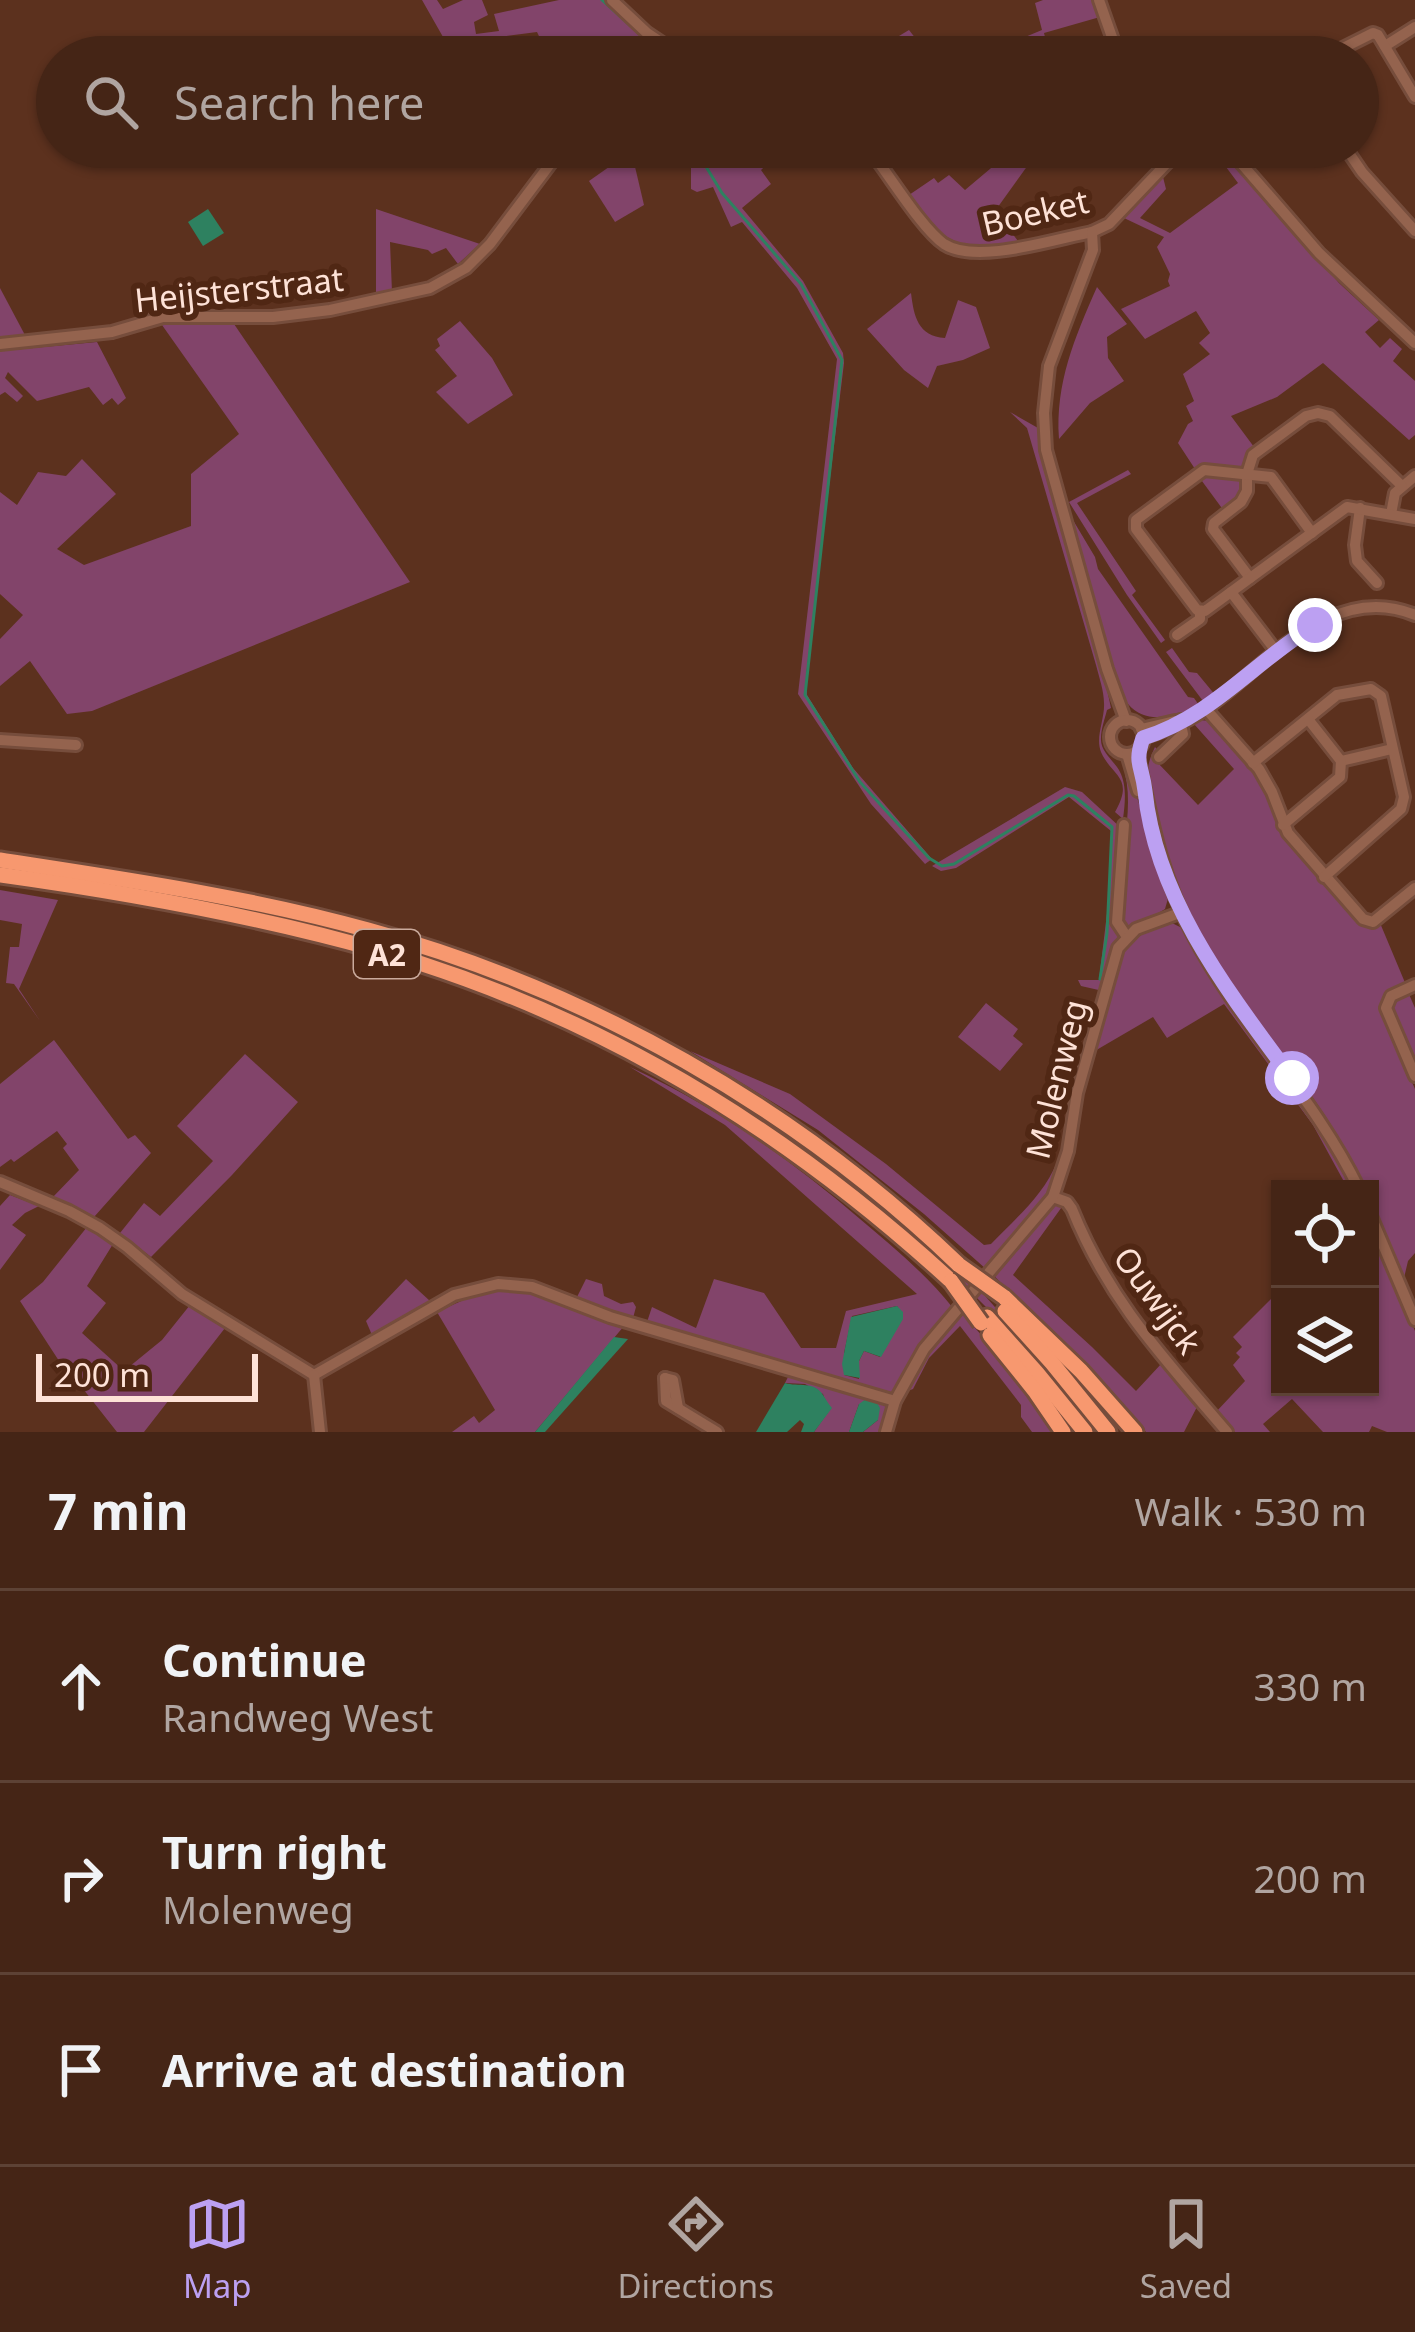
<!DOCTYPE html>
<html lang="en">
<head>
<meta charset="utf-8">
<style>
  :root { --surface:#452516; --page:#4c2d1f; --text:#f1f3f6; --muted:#b0a5a1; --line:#5d4235; --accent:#bca0f2 }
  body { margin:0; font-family:"Noto Sans",sans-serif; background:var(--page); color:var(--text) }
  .controls { position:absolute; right:36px; bottom:36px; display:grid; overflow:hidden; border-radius:0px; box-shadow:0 3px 9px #0004 }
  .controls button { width:108px; height:108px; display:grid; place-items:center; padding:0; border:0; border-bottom:3px solid var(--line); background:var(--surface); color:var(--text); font:60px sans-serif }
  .scale { position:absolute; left:36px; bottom:30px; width:222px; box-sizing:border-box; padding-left:12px; border:6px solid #fee2d7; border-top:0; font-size:33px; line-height:42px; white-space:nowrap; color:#fee2d7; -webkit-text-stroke:9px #502714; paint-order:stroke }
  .stop { position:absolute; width:36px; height:36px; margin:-27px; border:9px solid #bca0f2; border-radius:50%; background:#fff }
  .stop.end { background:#bca0f2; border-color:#fff; box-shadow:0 3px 12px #0008 }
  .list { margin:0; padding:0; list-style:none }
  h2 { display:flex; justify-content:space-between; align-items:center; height:156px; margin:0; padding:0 48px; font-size:51px }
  h2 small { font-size:39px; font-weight:400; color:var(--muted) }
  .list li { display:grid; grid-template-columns:78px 1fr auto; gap:36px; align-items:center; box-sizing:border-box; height:192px; padding:0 48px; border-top:3px solid var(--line) }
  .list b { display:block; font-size:45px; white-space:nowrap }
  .list p { margin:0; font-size:39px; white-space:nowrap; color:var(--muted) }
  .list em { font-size:39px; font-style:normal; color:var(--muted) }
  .icon { flex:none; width:66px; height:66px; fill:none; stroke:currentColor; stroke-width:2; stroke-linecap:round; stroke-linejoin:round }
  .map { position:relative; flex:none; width:1415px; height:1432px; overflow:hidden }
  .search { position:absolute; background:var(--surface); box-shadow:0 3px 9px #0004; left:36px; right:36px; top:36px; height:132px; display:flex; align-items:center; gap:30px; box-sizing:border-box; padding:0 42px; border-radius:66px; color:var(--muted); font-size:45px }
  .sheet { height:732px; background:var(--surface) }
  nav { display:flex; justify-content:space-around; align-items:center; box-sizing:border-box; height:168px; border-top:3px solid var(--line); background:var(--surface); font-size:33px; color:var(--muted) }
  nav a { display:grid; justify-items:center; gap:6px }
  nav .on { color:var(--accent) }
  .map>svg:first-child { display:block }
  .green { fill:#82446a; fill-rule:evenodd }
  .water { fill:#2e8160 }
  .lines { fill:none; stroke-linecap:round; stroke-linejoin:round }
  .stream { stroke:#2e8160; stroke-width:3 }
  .minor-casing { stroke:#764d3c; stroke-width:16 }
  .highway-casing { stroke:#764d3c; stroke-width:21 }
  .minor { stroke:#94634e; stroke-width:10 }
  .highway { stroke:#f7986f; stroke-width:15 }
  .highway-bridge-casing { stroke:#764d3c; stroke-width:21; stroke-linecap:butt }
  .highway-bridge { stroke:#f7986f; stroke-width:15 }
  .route { stroke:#bca0f2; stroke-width:15 }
  .labels { text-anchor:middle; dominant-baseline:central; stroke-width:12; stroke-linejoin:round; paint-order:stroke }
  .shield { fill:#502714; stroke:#caaa9c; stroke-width:3 }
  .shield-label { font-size:30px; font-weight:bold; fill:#fee2d7 }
  .street-label { font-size:33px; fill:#fee2d7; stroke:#502714 }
</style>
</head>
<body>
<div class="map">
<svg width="1415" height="1432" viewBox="0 0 1415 1432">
  <rect width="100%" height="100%" fill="#5c311e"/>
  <g class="green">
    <polygon points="422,0 437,0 443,9 463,0 482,0 488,15 474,22 476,34 499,31 494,14 559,0 601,0 642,38 669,57 549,57 537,32 447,44"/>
    <polygon points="1043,0 1095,0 1100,17 1044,33 1050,57 976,57 1042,30 1035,3"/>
    <polygon points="909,30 930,57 864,57"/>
    <polygon points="686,147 764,147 773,159 761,170 771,184 742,208 803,281 843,353 844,363 806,676 807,695 853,768 932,859 925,864 871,804 798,694 837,359 797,288 742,222 731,227 713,187 697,192 691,189 691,158"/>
    <path d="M1016,147h25l-46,64 23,30c-60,11 -73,4 -109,-46l25,-17 4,5 11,-8 16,15z"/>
    <polygon points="1202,150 1234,161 1339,283 1379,320 1365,332 1380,348 1390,338 1402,349 1393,361 1415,381 1415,435 1409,440 1323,363 1277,397 1231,416 1257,451 1247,468 1206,463 1195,469 1178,443 1188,424 1193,421 1186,406 1194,401 1183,374 1210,354 1199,343 1210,333 1196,311 1145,339 1121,309 1170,286 1168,281 1170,274 1157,247 1164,237 1124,218 1163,177 1166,189 1140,218 1170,233 1238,183 1220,159 1202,153"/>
    <polygon points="632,154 644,205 615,222 589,181 626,155"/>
    <polygon points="376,209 480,244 458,264 446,248 432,254 428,250 390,242 392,292 376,295"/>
    <path d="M1097,287l30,37 -20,13 1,21 16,23 -34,22 -31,36c-4,-56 16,-102 38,-152z"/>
    <polygon points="0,288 26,337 0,340"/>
    <path d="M911,293c3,24 7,43 34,45l13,-38 18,7 14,41 -27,12 -26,6 -9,22 -24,-18 -37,-41z"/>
    <polygon points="460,321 492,358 513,395 468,424 436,392 457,376 435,350 440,346 437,339"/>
    <polygon points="172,324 234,324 410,582 92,711 67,714 30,661 0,686 0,639 23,615 0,594 0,492 17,505 38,472 66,476 82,459 116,494 57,549 84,565 191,526 191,474 239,434 162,325"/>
    <polygon points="97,342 126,398 118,405 112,398 103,405 89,387 37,401 8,372 5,378 23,396 17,402 5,392 0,395 0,349 12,350"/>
    <path d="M1010,412l28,16 6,39 61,213 6,28 -4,2c-2,8 -6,19 -6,28 -1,14 13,22 19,34 7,14 5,32 3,47l-8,-7c20,-35 -3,-35 -14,-60 -6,-15 4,-33 3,-49 0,-12 -5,-26 -8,-38l-69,-237z"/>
    <polygon points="1128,470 1131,474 1077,503 1136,591 1132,595 1165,640 1161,643 1127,595 1069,502"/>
    <polygon points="1204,473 1245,477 1244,496 1224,511 1199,477"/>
    <path d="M1064,505l31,52 3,12 90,128 6,1 7,10c-26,6 -53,19 -73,-4h-4z"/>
    <polygon points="1172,648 1189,672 1197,673 1216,696 1206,705 1166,652"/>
    <path d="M1200,720l9,1 59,69 15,47 80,89 8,3 9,-6 26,62c-14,7 -23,9 -25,26l34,78v164l-7,8 -4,17 -34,-79v-10h-4c-35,-77 -89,-137 -137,-205 -35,-51 -60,-107 -73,-167 -7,-30 -15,-41 -1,-70l5,6 -3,9 41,43 36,-36 -40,-45z"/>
    <path d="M1129,773l40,122 -4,14 -34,21h-5c-18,-43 11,-109 -1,-156z"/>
    <polygon points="1065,787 1082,792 1121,828 1120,941 1103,991 1081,986 1078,980 1099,980 1108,905 1111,831 1069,797 956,868 941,871 932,866"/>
    <polygon points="0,890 58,900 19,989 40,1021 14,984 6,983 10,947 19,947 22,924 0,920"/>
    <polygon points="273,914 393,943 530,991 676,1064 765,1118 843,1174 973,1284 968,1290 889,1221 819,1165 569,1017 277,919"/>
    <path d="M1172,923l12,6 134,193 36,67h-6l-35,-64 -89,-121 -57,34 -14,-21 -60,35c21,-55 9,-115 79,-129z"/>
    <polygon points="1408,992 1415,1008 1415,1058 1411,1060 1389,1003"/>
    <polygon points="986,1003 1018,1029 1013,1036 1023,1044 1000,1071 958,1037"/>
    <polygon points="54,1040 128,1139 135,1135 151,1153 94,1217 52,1198 79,1170 63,1148 67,1144 57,1131 14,1162 11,1159 0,1167 0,1084"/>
    <path d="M690,1051l100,43 96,70 98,81 7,-1c24,-25 53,-49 66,-82l-7,29 -5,10 -59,68 -62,-55 -106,-84z"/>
    <polygon points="245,1054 298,1102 232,1175 151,1257 120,1233 144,1203 160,1216 213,1161 177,1126"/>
    <path d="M630,1067c85,39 159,91 230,152 33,28 66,55 93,89l-37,44 -18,30 2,2 -5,8 -6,3 -148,-43 -3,-5 -91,-25 5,-15 44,21 18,-49 50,14 37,55h35l10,-37 71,-17 -192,-169zM897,1306l6,9 -23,42 -16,-6 -5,10v18l-15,-4v-22l8,-37z"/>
    <polygon points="10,1195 39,1206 25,1213 12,1225 26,1235 0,1270 0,1206"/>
    <polygon points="1052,1203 1064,1204 1013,1275 1092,1347 1136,1391 1162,1363 1198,1405 1184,1432 1146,1432 1094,1373 992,1274"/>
    <polygon points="87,1227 113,1244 87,1286 106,1303 82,1333 124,1371 162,1340 190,1305 225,1328 144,1432 117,1432 80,1385 76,1387 20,1301 43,1282"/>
    <polygon points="1370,1227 1415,1331 1415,1432 1387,1432 1372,1426 1369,1432 1323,1432 1292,1399 1263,1424 1270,1432 1235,1432 1216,1412 1245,1381 1233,1365 1240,1357 1236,1353 1242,1347 1233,1337 1280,1290 1280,1387 1370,1387"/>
    <polygon points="406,1279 430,1301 372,1335 366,1321"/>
    <polygon points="586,1279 602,1284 604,1296 621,1304 633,1302 636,1307 633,1318 577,1297"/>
    <path d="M496,1289c46,-1 84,27 128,37l-89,106h-83l22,-16 5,7 16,-13 -58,-98 44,-20z"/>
    <polygon points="979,1289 1105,1432 1094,1432 1012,1333 974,1295"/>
    <polygon points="960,1311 1007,1364 1055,1432 1032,1432 1021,1417 1021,1405 960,1326 929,1358 913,1389 905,1392 923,1356"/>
    <polygon points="790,1373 885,1401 889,1405 883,1432 863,1432 878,1420 859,1404 849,1432 814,1432 831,1408 826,1403 823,1394 805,1384 785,1383"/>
  </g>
  <g class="water">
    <polygon points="208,209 224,233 203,246 188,222"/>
    <polygon points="897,1306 903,1312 903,1319 881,1357 864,1351 859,1361 860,1378 844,1375 842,1364 851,1317"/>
    <polygon points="614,1337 628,1339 545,1432 535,1432"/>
    <path d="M785,1383c13,4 30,-2 38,12 3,4 5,9 9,13l-18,24h-13l3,-8 -4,-4 -13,12h-31z"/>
    <polygon points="866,1399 877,1403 880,1408 878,1420 863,1432 849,1432 859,1404"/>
  </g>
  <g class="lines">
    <g class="stream">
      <polyline points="602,0 647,41 671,57"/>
      <polyline points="702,160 722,193 801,284 842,360 805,695 860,782 929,858 942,866 954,864 1068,795 1074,796 1112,827 1107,933 1100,979"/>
    </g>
    <g class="minor-casing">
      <g id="minor">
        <polyline points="612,0 647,33 683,57"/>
        <polyline points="1099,0 1119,57"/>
        <polyline points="1385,46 1415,27"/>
        <polyline points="1325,57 1373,33 1378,35 1415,97"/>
        <path d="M867,147c20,24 54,81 77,97 32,21 111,-5 148,-12l17,-8 58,-61 10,-9 17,-7"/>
        <polyline points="1216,147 1234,155 1319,253 1415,343"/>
        <polyline points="1345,147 1362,172 1415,231"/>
        <polyline points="1092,232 1093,250 1049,366 1044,413 1046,450 1107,669 1126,721"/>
        <polyline points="0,344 112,332 163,317 273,317 330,310 430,288 466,268 490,244 563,147"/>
        <polyline points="1360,508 1355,545 1357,561 1377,583"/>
        <polyline points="1391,514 1395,493 1415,476"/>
        <polyline points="1250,578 1213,529 1214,523 1241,502 1247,491 1247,474 1253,455 1306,416 1318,413 1330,416 1402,486"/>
        <polyline points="1231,592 1205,611 1197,610 1136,529 1136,520 1204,470 1271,477 1312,533"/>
        <polyline points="1177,635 1200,619 1200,612"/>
        <polyline points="1276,651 1231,592 1347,507 1415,519"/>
        <polyline points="1206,709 1259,769 1272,792 1288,833 1363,919 1373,922 1415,888"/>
        <circle cx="1127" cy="737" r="17"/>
        <polyline points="1141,729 1175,721"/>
        <path d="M1143,738c24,-8 48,-17 68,-33 58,-43 123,-124 204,-90"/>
        <polyline points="0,740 76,745"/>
        <path d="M1137,751c14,66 23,123 56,184 47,90 122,162 166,254"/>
        <polyline points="1127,754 1138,791"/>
        <polyline points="1159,757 1183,734 1180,720"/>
        <polyline points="1341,761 1392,749"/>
        <polyline points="1253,763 1337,695 1371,689 1381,696 1404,797 1401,809 1324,877"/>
        <polyline points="1124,825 1117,922 1127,937"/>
        <polyline points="1283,825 1340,777 1341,761 1308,719"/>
        <polyline points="1415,985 1391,996 1386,1008 1415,1076"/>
        <polyline points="0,1182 69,1211 100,1228 127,1247 182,1294 314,1375"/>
        <path d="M1053,1197l14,5 5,7c37,92 92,149 155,223"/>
        <polyline points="1370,1214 1415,1320"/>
        <polyline points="314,1375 454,1295 498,1284 532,1287 610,1317 895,1401"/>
        <polyline points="314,1375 320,1432"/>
        <polyline points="665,1378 666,1401 717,1432"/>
        <polyline points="665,1378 673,1380 678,1408"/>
        <polyline points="886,1432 895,1401 924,1349 1053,1197 1068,1151 1077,1093 1118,948 1136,929 1182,912"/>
      </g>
    </g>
    <g class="highway-casing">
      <g id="highway">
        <path d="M0,860c123,19 249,37 368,70 220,60 427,177 591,335"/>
        <path d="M0,875c108,15 216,34 321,60 244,60 446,177 630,346"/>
        <polyline points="1004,1297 1081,1371 1135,1432"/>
        <polyline points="1005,1311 1052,1363 1108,1432"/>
        <polyline points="987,1317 1037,1373 1085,1432"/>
        <polyline points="990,1335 1035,1391 1063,1432"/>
      </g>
    </g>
    <use href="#minor" class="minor"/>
    <use href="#highway" class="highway"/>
    <g class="highway-bridge-casing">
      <g id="highway-bridge">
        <polyline points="959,1265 1004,1297"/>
        <polyline points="951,1281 981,1323"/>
      </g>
    </g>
    <use href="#highway-bridge" class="highway-bridge"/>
  </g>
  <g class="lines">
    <path class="route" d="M1292,1078c-63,-85 -136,-178 -147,-287 -3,-26 -11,-27 -2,-53 70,-22 111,-76 172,-113"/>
  </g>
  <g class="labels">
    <rect class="shield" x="354" y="930" width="66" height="48" rx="9"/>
    <g class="shield-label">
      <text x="387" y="954">A2</text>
    </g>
    <g class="street-label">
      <text transform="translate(1035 212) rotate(-13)">Boeket</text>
      <text transform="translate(239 289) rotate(-6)">Heijsterstraat</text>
      <text transform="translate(1056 1079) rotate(-76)">Molenweg</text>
      <text transform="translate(1158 1300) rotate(54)">Ouwijck</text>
    </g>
  </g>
</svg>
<div class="controls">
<button><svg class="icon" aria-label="locate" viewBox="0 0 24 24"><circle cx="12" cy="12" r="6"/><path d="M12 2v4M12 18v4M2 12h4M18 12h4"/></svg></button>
<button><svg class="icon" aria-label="layers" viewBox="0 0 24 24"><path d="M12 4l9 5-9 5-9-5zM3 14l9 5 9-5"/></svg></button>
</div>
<div class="scale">200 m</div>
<div class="stop" style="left:1292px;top:1078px"></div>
<div class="stop end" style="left:1315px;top:625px"></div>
<div class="search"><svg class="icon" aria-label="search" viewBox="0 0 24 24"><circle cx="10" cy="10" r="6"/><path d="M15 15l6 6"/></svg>Search here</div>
</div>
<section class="sheet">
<h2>7 min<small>Walk · 530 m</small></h2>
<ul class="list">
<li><svg class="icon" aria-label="ahead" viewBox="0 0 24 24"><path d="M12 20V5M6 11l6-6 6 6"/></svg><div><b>Continue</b><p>Randweg West</p></div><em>330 m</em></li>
<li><svg class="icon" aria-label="right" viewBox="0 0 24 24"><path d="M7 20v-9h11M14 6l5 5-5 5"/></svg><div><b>Turn right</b><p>Molenweg</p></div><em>200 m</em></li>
<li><svg class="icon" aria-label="arrive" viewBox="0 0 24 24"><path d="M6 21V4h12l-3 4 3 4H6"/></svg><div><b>Arrive at destination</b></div></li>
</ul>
</section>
<nav>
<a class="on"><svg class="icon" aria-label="map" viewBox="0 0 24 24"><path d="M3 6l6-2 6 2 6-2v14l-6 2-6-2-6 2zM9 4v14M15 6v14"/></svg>Map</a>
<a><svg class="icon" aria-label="directions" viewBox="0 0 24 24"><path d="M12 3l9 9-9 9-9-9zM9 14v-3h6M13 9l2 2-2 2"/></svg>Directions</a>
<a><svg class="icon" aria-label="saved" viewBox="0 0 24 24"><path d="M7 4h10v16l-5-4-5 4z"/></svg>Saved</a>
</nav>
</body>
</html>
